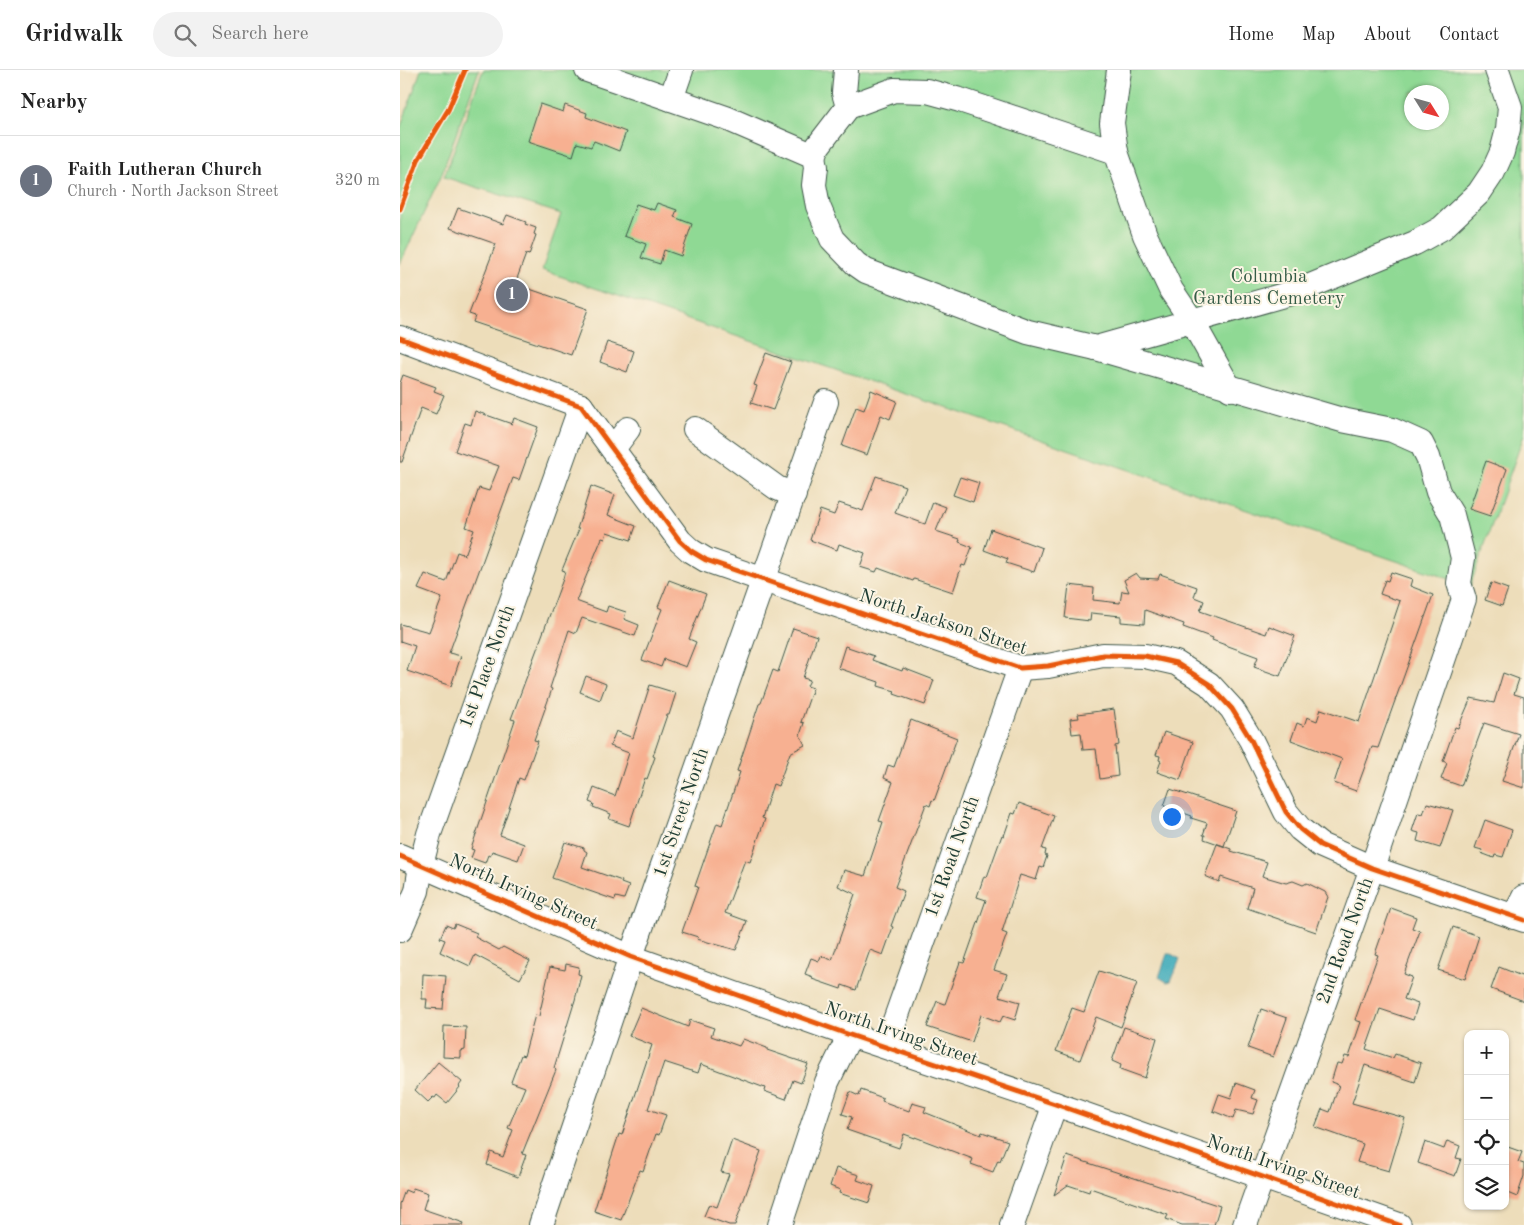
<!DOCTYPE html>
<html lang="en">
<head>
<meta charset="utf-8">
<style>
  :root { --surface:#fff; --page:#f2f2f2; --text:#222; --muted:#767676; --line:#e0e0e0; --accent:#b5179e }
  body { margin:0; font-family:"Old Standard TT",serif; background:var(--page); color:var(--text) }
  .controls { position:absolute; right:15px; bottom:15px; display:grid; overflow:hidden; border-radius:10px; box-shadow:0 1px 4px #0004 }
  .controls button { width:45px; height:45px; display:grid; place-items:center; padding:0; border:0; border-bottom:1px solid var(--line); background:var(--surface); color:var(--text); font:25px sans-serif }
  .compass { position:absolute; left:1004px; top:15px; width:45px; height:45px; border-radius:50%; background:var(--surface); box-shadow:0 1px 4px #0004; rotate:127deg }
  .you { position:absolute; left:771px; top:746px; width:18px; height:18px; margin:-12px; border:4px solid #fff; border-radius:50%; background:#1a73e8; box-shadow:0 0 0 8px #1a73e833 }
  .badge { display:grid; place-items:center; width:32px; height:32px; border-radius:50%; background:var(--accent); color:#fff; font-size:16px; font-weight:700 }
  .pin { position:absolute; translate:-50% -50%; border:2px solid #fff; box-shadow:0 1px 5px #0006 }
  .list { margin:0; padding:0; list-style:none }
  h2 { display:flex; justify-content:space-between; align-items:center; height:65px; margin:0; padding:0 20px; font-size:21px }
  h2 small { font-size:16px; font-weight:400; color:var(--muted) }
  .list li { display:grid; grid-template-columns:32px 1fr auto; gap:15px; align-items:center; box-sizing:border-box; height:90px; padding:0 20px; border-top:1px solid var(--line) }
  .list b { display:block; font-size:19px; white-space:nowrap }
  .list p { margin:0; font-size:16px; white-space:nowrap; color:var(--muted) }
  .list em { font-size:16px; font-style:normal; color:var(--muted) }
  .icon { flex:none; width:28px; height:28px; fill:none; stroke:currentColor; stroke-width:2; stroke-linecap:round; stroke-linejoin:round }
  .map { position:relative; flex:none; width:1124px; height:1155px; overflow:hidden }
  header { display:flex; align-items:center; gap:30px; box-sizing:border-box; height:70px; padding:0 25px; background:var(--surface); border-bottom:1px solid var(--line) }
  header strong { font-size:24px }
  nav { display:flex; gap:28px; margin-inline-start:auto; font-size:18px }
  .search { width:350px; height:45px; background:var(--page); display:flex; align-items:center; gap:12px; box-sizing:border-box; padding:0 18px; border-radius:28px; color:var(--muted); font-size:19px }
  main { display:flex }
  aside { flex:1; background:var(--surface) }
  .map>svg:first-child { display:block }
  .green { fill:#8fd994; stroke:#578b64; fill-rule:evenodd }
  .water { fill:#3caaba; stroke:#2e7477 }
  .building { fill:#f7b091 }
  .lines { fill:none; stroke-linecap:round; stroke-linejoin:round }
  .minor-casing { stroke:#3e5548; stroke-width:26 }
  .minor { stroke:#fff; stroke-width:24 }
  .cycleway-casing { stroke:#fcf5e5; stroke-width:8 }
  .cycleway { stroke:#e8590c; stroke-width:5 }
  .labels { text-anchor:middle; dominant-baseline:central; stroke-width:4; stroke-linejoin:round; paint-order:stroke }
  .park-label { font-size:19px; fill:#355c47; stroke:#fcf5e5 }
  .street-label { font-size:19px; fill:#1f3d34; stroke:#fcf5e5 }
</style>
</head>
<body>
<header>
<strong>Gridwalk</strong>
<div class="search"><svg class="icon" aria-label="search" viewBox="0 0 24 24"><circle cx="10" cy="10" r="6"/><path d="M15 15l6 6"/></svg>Search here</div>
<nav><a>Home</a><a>Map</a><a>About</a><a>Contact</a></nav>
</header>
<main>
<aside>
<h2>Nearby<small></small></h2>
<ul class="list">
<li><span class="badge" style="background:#6b7280">1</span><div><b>Faith Lutheran Church</b><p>Church · North Jackson Street</p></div><em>320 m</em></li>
</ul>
</aside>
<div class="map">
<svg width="1124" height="1155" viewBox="0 0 1124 1155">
  <rect width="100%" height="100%" fill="#fcf5e5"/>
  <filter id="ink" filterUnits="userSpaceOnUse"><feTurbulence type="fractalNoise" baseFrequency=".02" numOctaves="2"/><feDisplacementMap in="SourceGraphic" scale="10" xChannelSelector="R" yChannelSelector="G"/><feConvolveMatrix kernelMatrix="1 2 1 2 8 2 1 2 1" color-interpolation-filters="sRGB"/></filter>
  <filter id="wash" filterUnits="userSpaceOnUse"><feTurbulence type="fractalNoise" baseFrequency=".0096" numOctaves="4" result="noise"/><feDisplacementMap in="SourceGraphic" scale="20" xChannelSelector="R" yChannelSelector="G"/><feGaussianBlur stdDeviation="1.12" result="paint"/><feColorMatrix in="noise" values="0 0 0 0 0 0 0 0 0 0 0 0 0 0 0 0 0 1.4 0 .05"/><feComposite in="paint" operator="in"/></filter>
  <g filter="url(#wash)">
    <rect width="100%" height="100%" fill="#edddba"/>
    <g class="green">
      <polygon points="21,0 79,0 41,106 0,194 0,59"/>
      <path d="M83,0h1041v365l-54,151 -928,-316 19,-56 -117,-37zM1012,22h30v30h-30z"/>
    </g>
    <polygon class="water" points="767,884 771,884 780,889 771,911 767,912 759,907"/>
    <g id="blocks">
      <g class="building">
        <polygon points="140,34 163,42 165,35 187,43 186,47 226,62 219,81 194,71 191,77 177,73 173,86 128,71"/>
        <polygon points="257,133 277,140 274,147 292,154 281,186 264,180 260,194 241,188 246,174 224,166 236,134 254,140"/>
        <polygon points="58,138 103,154 107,145 126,152 125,154 136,158 134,164 136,165 129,185 126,184 115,214 188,239 171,285 73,252 75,246 69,244 96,174 50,158"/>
        <polygon points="207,272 234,281 227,302 200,292"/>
        <polygon points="366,283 391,292 373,340 351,333 357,316 354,315"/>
        <polygon points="3,305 36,317 34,321 44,325 36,344 21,338 2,392 0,392 0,313"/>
        <polygon points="471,320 497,331 490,349 481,345 467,385 442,376 456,337 464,340"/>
        <polygon points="75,341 112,354 114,348 138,357 119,410 113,408 49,583 61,586 51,616 7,601 15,576 0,571 0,554 29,562 42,528 18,519 25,504 46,512 57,482 65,485 74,460 66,457 79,418 89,421 99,396 55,381 65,353 71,355"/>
        <polygon points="1086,391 1107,399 1090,446 1069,439"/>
        <polygon points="476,406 505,416 495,443 525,454 533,432 546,437 536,461 560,469 559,472 572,477 565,496 562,495 553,522 514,509 513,511 478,498 476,502 460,497 465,483 439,474 437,480 410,470 420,440 434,445 439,433 463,441"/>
        <polygon points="560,407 579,413 573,432 553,425"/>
        <polygon points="191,416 215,425 208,445 236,456 231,470 207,462 205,469 202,468 176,531 206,542 208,536 226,542 224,549 239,555 235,566 182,548 176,563 169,560 150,618 152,619 134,670 138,671 124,710 119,708 100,765 124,774 118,790 92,781 90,786 88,785 85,793 71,788 74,780 71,779 115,650 111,649 163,509 165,501 162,500 179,459 177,459"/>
        <polygon points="591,459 642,478 634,502 606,493 608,489 584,480"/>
        <polygon points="991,502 1012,509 1010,516 1033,525 978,678 972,677 956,721 934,713 942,689 891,670 897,653 904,656 907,647 917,651 921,639 959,652 1000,531 980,524 985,510 988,511"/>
        <polygon points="736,503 740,508 758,509 760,504 797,517 794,527 804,531 800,541 866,564 869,556 895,566 880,606 854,597 858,587 812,570 813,568 783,557 784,554 745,540 744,554 721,552 721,546 691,543 690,551 665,548 669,515 694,518 693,530 720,533 722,521 729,522 724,510"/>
        <polygon points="269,510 306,524 289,569 296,572 286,597 264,589 261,597 242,590 262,539 258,537"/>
        <polygon points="1091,513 1108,519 1102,536 1085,530"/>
        <polygon points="393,558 417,566 403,608 410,610 407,616 413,618 401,652 404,653 400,665 405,675 390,683 378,716 373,714 362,748 365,749 350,792 345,790 325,843 347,851 336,880 297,869 298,867 282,862 298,817 295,816 317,753 322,755 340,702 337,701 359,634 361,633 373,600 378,602"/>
        <polygon points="445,576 474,586 472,590 502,601 503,598 534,610 525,635 494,624 495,621 478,616 479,612 438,598"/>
        <polygon points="1103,603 1119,609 1114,624 1124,627 1124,718 1102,711 1119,664 1084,653 1061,716 1041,709 1047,693 1043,691 1055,657 1058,658 1071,628 1094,633"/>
        <polygon points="186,606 206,614 200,630 180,622"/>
        <polygon points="250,615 276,623 269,645 267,645 253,686 255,687 247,709 245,708 229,756 209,749 211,744 193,737 194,734 189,732 194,718 215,726 229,683 210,676 216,661 233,668"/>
        <polygon points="714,639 719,675 715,676 718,706 700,709 696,679 683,680 681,663 672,664 670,649 679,648 678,644"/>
        <polygon points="511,650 557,668 534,731 532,730 530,736 526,734 495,817 504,821 491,856 493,857 483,885 470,880 456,920 442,915 441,919 412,909 413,907 405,904 411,888 419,891 421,886 432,890 455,824 438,816 444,800 465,806 483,752 479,751 493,712 484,708 488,695 494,697"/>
        <polygon points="764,662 793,672 780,710 757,702 761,691 759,690 760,686 756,685"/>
        <polygon points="770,719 836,741 824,776 804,769 805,765 803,765 807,753 791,748 792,746 764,736"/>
        <polygon points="619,733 654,746 642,779 646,780 645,785 647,786 643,798 640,797 636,810 620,805 602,862 607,864 594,900 607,904 599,926 620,932 615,950 603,946 600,952 581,945 572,972 527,957 537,931 545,934 560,892 564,893 586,830 577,827 584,806 587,807 602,765 604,766 612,743 615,744"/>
        <polygon points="1027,733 1053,740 1040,778 1017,771 1019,763 1012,761 1018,743 1023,744"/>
        <polygon points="1085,750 1112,760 1103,787 1095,785 1094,788 1081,783 1082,780 1075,778"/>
        <polygon points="165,772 184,778 184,780 187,782 182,797 222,811 221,813 229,816 224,829 216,827 215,830 152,808"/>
        <polygon points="817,774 831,779 831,781 867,792 862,806 886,813 893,811 903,815 907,813 925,822 928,827 916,862 847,838 853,818 821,807 819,812 805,806"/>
        <polygon points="991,838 1016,847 1012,858 1020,861 1004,904 1012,907 1004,929 1018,934 1013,950 980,939 966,979 993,988 995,984 1021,993 1015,1012 965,995 952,1033 1005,1048 989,1101 957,1092 963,1074 915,1057 922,1039 930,1042 939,1015 931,1012 937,993 942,994 945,986 949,987 961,952 955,950 978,885 975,884"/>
        <polygon points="55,854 77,863 75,867 99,880 103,877 130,891 120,909 75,885 70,896 40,882 45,870 40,868 46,855 53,858"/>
        <polygon points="1053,857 1079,866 1065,909 1038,900"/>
        <polygon points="166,894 179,897 178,904 181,905 175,930 154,998 156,1000 122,1084 126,1085 118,1107 87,1095 91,1082 103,1087 113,1060 108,1058 125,1017 111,1012 121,985 124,986 135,945 139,946 150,897 165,900"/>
        <polygon points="1099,897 1124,907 1124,931 1091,919"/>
        <polygon points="699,901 737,913 721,957 696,947 680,990 656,981 672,938 684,942"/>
        <polygon points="23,904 46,906 43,939 26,938 27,929 22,929"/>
        <polygon points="241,938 288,957 290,950 314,958 311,966 339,976 343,969 367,978 367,980 408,994 401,1013 393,1010 386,1029 364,1021 365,1018 301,994 298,1003 264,992 248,1039 266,1045 259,1065 256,1064 243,1101 240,1100 221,1150 194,1141 219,1064 222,1065 252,975 229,966"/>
        <polygon points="861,939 887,948 873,987 848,978"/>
        <polygon points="44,956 66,957 65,980 61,981 61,988 43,987"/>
        <polygon points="724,957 757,968 745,1008 720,999 721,995 712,991"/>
        <polygon points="38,992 62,1012 59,1016 60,1017 47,1033 37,1025 35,1028 33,1027 28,1032 15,1020"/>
        <polygon points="836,1013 855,1020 852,1028 858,1030 853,1044 836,1040 833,1049 813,1041 819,1024 831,1028"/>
        <polygon points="461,1020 483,1028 482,1031 509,1041 512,1033 526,1037 524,1042 581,1065 582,1062 608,1071 600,1091 598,1090 593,1102 571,1094 573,1089 515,1067 515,1068 504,1064 499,1078 447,1060 452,1047 442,1044 450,1022 459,1026"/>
        <polygon points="332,1070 361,1081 335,1155 329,1155 304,1146 309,1134 317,1137 329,1104 321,1102"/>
        <polygon points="1047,1071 1060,1076 1056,1088 1061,1089 1055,1106 1018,1093 1025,1072 1044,1079"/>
        <polygon points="1105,1076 1122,1082 1118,1092 1124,1094 1124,1106 1117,1127 1105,1122"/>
        <polygon points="667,1086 820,1136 814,1155 782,1155 766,1149 768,1145 690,1118 689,1122 668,1115 654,1125"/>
        <polygon points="436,1098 459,1105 457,1110 474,1116 469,1133 439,1123 440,1120 430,1116"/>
        <polygon points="13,1118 28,1123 23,1139 64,1153 63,1155 0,1155 0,1134 5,1120 12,1123"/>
      </g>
    </g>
  </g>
  <g filter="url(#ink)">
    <use href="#blocks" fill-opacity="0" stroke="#3e5548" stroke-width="1"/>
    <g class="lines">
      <g class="minor-casing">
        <g id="minor">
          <polyline points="187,0 326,48 414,86 416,97 414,115 418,136 432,169 456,194 466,201 628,262 696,278 898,221 1015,173 1042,158 1079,123 1093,102 1102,82 1108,59 1110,37 1097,0"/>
          <polyline points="446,0 444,23 448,37"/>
          <polyline points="271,29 281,0"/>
          <polyline points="716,82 745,165 771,220 792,251 830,319"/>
          <polyline points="414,86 418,76 448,37 494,20 527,21 560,30 716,82 712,53 719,0"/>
          <polyline points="0,268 181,336 280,471 291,481 306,490 620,598 648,596 703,585 745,586 776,593 809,614 832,639 851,670 886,742 900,759 920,775 972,798 1124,850"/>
          <polyline points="696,278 942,350 992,360 1021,373 1028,387 1038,422 1052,445 1063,488 1059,513 1064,529 972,798 845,1155"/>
          <polyline points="295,359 377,418 394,425"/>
          <polyline points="213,379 228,359"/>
          <polyline points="0,786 231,887 450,965 655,1034 999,1155"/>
          <polyline points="1114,847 1124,827"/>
          <polyline points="0,860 17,821 21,795 29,764 181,336"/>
          <polyline points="486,976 620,598"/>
          <polyline points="141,1155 237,869 426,332"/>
          <polyline points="380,1155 427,1012 450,965"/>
          <polyline points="612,1155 655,1034"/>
        </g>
      </g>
      <use href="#minor" class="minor"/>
      <g class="cycleway-casing">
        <g id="cycleway">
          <polyline points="0,139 18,90 48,40 65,0"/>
          <polyline points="0,268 181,336 280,471 291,481 306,490 620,598 648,596 703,585 745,586 776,593 809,614 832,639 851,670 886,742 900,759 920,775 972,798 1124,850"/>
          <polyline points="0,786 231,887 450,965 655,1034 999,1155"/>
        </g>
      </g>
      <use href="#cycleway" class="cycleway"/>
    </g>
  </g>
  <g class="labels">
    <g class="park-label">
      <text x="869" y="207">Columbia<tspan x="869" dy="22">Gardens Cemetery</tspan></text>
    </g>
    <g class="street-label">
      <text transform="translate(543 553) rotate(18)">North Jackson Street</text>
      <text transform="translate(88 597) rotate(-70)">1st Place North</text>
      <text transform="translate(282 743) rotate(-71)">1st Street North</text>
      <text transform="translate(553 787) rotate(-70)">1st Road North</text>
      <text transform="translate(123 823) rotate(24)">North Irving Street</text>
      <text transform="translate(946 871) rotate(-70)">2nd Road North</text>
      <text transform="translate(501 965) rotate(19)">North Irving Street</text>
      <text transform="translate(883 1098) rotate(19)">North Irving Street</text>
    </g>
  </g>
</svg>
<div class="controls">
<button>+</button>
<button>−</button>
<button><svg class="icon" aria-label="locate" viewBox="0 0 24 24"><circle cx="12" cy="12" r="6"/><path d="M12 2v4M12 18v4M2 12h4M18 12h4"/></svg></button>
<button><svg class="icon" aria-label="layers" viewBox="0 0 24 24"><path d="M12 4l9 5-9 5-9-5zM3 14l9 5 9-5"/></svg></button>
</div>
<svg class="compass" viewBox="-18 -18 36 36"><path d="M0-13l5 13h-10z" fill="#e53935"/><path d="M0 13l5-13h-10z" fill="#767676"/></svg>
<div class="you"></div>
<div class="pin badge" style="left:112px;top:225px;background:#6b7280">1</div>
</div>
</main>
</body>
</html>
